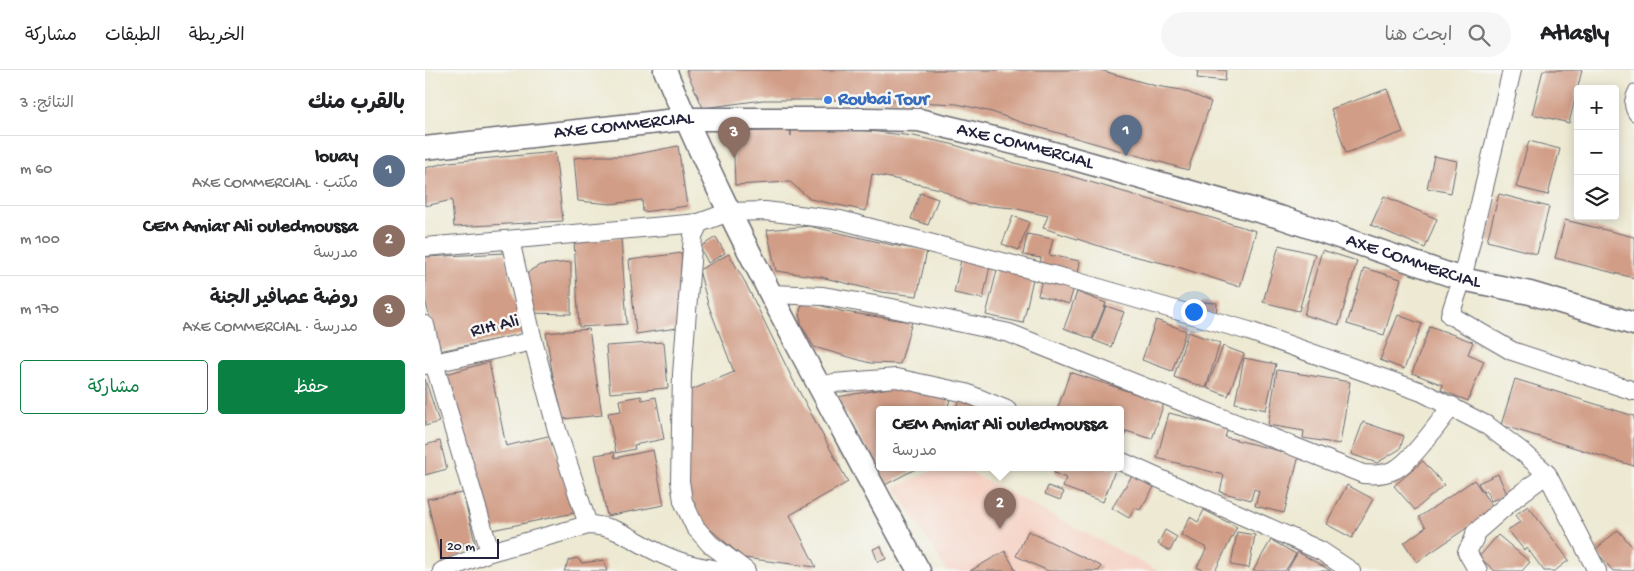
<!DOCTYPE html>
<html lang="ar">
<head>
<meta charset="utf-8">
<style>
  :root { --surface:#fff; --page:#f6f6f6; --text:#202124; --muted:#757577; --line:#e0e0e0; --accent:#0b8043 }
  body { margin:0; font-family:"Gochi Hand","Playpen Sans Arabic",sans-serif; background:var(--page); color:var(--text); direction:rtl }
  .controls { position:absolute; right:15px; top:15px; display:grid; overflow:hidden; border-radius:5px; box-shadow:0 2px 12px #0003 }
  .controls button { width:45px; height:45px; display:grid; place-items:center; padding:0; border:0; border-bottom:1px solid var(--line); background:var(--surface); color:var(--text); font:25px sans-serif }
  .scale { position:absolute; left:15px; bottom:12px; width:59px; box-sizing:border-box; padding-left:5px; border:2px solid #22223b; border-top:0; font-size:14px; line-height:18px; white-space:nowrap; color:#22223b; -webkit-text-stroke:4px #f6f6f2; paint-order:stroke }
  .you { position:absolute; left:768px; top:241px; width:18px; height:18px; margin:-12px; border:4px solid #fff; border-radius:50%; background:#1a73e8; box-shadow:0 0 0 8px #1a73e833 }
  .badge { display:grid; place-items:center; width:32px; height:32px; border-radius:50%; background:var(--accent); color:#fff; font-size:16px; font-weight:700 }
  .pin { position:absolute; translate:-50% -41px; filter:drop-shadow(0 1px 2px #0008) }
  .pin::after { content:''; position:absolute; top:26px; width:18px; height:15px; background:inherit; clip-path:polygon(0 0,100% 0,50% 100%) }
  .popup { position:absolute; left:451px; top:336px; width:248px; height:65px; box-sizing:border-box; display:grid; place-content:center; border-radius:5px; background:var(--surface); filter:drop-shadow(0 1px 4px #0005); font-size:16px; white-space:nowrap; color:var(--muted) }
  .popup b { font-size:19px; color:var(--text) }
  .popup::after { content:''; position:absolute; left:50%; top:100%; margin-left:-10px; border:10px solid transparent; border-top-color:var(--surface) }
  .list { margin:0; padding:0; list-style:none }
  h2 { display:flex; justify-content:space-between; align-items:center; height:65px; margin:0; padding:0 20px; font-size:21px }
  h2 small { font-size:16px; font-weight:400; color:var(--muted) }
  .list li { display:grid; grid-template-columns:32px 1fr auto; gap:15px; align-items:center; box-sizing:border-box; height:70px; padding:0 20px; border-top:1px solid var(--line) }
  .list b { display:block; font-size:19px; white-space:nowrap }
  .list p { margin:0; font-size:16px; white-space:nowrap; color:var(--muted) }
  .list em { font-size:16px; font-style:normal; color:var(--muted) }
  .actions { display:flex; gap:10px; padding:15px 20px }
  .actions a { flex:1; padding:11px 0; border:1px solid var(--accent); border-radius:5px; text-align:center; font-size:18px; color:var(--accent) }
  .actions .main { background:var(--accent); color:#fff }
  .icon { flex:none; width:28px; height:28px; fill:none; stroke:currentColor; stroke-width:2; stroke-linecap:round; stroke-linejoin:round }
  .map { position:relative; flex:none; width:1209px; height:501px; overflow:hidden; direction:ltr }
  header { display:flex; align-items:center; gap:30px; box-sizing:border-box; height:70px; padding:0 25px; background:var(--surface); border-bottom:1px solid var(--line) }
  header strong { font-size:24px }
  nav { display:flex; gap:28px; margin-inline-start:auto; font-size:18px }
  .search { width:350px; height:45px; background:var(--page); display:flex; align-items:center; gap:12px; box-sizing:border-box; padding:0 18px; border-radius:28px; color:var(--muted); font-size:19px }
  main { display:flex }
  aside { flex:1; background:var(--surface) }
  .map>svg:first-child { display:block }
  .built { fill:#f6d2c4 }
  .building { fill:#d19d86 }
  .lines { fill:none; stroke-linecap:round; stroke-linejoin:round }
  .service-casing { stroke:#696870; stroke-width:11 }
  .minor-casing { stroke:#696870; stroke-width:20 }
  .tertiary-casing { stroke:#696870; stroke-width:25 }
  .service { stroke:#fff; stroke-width:9 }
  .minor { stroke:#fff; stroke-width:18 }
  .tertiary { stroke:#fff; stroke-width:22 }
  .shop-dot { fill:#3f7fe0; stroke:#f6f6f2; stroke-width:2 }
  .labels { text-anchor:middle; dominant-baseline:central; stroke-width:5; stroke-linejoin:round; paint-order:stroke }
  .shop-label { font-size:19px; font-weight:bold; fill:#366cbe; stroke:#f6f6f2; text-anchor:start }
  .street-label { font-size:19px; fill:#22223b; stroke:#f6f6f2 }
</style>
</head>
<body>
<header>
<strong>Atlasly</strong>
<div class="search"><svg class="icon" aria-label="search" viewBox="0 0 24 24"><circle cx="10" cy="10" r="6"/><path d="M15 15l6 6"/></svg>ابحث هنا</div>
<nav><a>الخريطة</a><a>الطبقات</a><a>مشاركة</a></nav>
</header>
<main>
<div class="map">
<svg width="1209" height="501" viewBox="0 0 1209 501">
  <rect width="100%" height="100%" fill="#f6f6f2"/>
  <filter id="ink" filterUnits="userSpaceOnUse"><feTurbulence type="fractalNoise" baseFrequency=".02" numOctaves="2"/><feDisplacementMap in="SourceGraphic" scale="10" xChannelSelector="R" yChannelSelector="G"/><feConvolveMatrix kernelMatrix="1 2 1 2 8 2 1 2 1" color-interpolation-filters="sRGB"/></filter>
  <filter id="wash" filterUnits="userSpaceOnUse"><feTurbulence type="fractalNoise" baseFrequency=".0096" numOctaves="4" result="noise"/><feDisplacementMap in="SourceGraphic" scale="20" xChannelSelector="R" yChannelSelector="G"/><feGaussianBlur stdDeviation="1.12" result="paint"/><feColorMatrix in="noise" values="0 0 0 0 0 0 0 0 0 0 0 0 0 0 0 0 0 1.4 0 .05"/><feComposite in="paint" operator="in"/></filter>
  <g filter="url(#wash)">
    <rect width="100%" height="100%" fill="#ede9d2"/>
    <polygon class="built" points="512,398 537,398 733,501 522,501 470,418"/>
    <g id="blocks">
      <g class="building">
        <polygon points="261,0 675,0 731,16 757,20 786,32 763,100 595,52 567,42 532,34 448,30 338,30 278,38"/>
        <polygon points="773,0 801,0 800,11 772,8"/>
        <polygon points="1118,0 1157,0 1144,53 1107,44"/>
        <polygon points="962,19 978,62 921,83 906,39"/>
        <polygon points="417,58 488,66 526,74 597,95 638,104 831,161 815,217 750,196 696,183 618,158 623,146 588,138 544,134 515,119 447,104 441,141 385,129 365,112 310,115 308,62 365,60 366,66 366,60"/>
        <polygon points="1104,71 1135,79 1123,125 1091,117"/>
        <polygon points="253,76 262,136 218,142 217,130 186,134 153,131 149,88 172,86 202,86"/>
        <polygon points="130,82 138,151 29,157 27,130 0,136 0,98 24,92"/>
        <polygon points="1009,86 1032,91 1026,123 1002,118"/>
        <polygon points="495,123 513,129 503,155 486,149"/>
        <polygon points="1074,124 1124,137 1112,184 1062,171"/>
        <polygon points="959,126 1012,149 1000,178 946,155"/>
        <polygon points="588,146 604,152 594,180 577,174"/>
        <polygon points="1140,150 1209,167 1209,208 1130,188"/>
        <polygon points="384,156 467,175 502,181 492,226 456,222 396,207 351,201 342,160"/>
        <polygon points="602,164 628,169 624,185 655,191 653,204 615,197 616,188 598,185"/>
        <polygon points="291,167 300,183 283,193 275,177"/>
        <polygon points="196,168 202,254 154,257 149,171"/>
        <polygon points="854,175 890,184 874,241 838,232"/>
        <polygon points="897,180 932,191 914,255 879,245"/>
        <polygon points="80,183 88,225 99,264 14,281 0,230 0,187"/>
        <polygon points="257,183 252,258 211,264 204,190"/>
        <polygon points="304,184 320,212 368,310 423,412 365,445 391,497 319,488 279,454 261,420 264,321 309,302 283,234 274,200"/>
        <polygon points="537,185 566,191 558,229 529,223"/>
        <polygon points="146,192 146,244 103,243 98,210 106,200 115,195"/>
        <polygon points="574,192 610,200 598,253 561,245"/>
        <polygon points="939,198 976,209 959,265 922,254"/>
        <polygon points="618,206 650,214 644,234 613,225"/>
        <polygon points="652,222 681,233 667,269 639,258"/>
        <polygon points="379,231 420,242 487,252 475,294 445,293 389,277 376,254 375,240"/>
        <polygon points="776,232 792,233 791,245 775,243"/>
        <polygon points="681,236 699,242 686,277 668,270"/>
        <polygon points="973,245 997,254 979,299 955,290"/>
        <polygon points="731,250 761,261 747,301 717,290"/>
        <polygon points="1005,256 1048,272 1043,284 1059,291 1043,331 1016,320 1018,315 987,303"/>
        <polygon points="164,259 177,345 138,349 127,301 121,263"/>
        <polygon points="763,262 795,273 781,318 749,307"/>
        <polygon points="239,272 243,318 185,323 181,276"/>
        <polygon points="798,276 819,284 803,326 782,318"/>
        <polygon points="819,288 851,294 841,340 810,333"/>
        <polygon points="64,292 81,376 127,365 149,443 62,461 21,304"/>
        <polygon points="852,300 925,312 915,374 878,368 879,361 843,355"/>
        <polygon points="645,302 739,333 727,369 701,361 700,365 695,363 695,340 632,340"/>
        <polygon points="0,309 14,352 0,356"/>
        <polygon points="1090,309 1209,346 1209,396 1076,355"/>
        <polygon points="470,317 525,329 522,340 455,340 455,398 492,398 460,415 433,363 412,327"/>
        <polygon points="538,325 564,340 529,340"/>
        <polygon points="216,326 217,330 231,327 239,369 209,375 210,379 191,383 183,343 196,341 194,330"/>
        <polygon points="744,343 803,358 800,367 874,386 859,443 830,436 834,421 829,419 826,430 795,422 799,405 732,388"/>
        <polygon points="938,352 979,366 975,379 952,393 926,384"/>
        <polygon points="15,371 22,399 0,405 0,375"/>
        <polygon points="228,380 239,435 182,446 170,385 189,382 190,388"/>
        <polygon points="998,391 1019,415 990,440 969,416"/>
        <polygon points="631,398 691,398 678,432 638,417 641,408 629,403"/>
        <polygon points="708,404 729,417 715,440 710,438 704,448 687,438"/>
        <polygon points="1073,404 1082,424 1066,431 1061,420 1058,422 1053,413"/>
        <polygon points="1049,410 1069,439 992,492 979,473 1001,457 994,447"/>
        <polygon points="922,415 948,429 927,468 901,454"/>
        <polygon points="623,416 639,422 635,430 620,424"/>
        <polygon points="38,423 51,477 17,494 2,429"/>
        <polygon points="1103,436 1144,490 1130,501 1119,501 1102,478 1099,480 1083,460 1095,452 1090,445"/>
        <polygon points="779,440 812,457 790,501 780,501 772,497 782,478 756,465 765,447 773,452"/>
        <polygon points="740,460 752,467 745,481 733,474"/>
        <polygon points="1193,460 1209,479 1209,501 1188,501 1170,480"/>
        <polygon points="603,461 676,496 674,501 623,501 591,486"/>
        <polygon points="812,462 830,465 824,498 806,495"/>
        <polygon points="1073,465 1105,492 1097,501 1070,501 1054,487"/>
        <polygon points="846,470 871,484 860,501 828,501"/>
        <polygon points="456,476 461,489 453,492 448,479"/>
        <polygon points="580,481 591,501 545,501"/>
        <polygon points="873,482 906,501 862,501"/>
        <polygon points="152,488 157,493 179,490 182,501 139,501 144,490"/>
      </g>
    </g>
  </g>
  <g filter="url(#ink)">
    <use href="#blocks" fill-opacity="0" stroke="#696870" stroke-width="1"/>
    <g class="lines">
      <g class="service-casing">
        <path id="service" d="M1209,19c-5,10 -7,17 0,27"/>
      </g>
      <g class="minor-casing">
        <g id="minor">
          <polyline points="1087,0 1037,209 1025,245 1087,281 1209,321"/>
          <polyline points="0,177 274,153"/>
          <path d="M346,224l52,2 64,11 122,26 354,141c11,1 21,1 31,-4 17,-7 45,-48 58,-64"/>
          <polyline points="0,255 9,293 65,482"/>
          <polyline points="107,267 132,360 163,455"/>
          <polyline points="0,295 108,271 85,170"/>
          <polyline points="395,317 409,313 471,308 541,323 582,340"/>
          <polyline points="695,391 896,481 926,501"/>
          <path d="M17,501l48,-19 98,-27c34,1 50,20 80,32 18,8 37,11 57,14"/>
          <polyline points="321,501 285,474 270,457 258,431 255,411 257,304 268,166 274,153 304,142 340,141 415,150 639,208 824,261 997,322 1063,356 1100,384 1122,404"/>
          <polyline points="1053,501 1042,482 1049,469 1050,463 1091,427 1122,404 1172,501"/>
        </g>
      </g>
      <g class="tertiary-casing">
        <g id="tertiary">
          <path d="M240,0c40,97 88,191 137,284 39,72 77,145 117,217"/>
          <path id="s1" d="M0,78l260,-29h183l51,1 120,29 244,69 179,61 68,14 104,31"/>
        </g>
      </g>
      <use href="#service" class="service"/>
      <use href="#minor" class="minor"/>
      <use href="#tertiary" class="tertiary"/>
    </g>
  </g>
  <circle class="shop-dot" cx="403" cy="30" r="5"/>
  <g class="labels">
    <g class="shop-label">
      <text x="413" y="30">Roubai Tour</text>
    </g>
    <g class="street-label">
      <text stroke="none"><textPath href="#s1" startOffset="200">AXE COMMERCIAL</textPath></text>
      <text stroke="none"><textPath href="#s1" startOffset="605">AXE COMMERCIAL</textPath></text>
      <text stroke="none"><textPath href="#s1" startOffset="1010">AXE COMMERCIAL</textPath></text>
      <text transform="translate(70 257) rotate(-13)">RIH Ali</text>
    </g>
  </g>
</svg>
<div class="controls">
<button>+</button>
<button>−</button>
<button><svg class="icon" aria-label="layers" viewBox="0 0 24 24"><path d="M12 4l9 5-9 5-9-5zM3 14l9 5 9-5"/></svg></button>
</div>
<div class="scale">20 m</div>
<div class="you"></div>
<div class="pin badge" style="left:701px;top:86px;background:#5c6f8a">1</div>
<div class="pin badge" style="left:575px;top:459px;background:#8d6e63">2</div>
<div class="popup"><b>CEM Amiar Ali ouledmoussa</b>مدرسة</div>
<div class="pin badge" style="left:309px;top:88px;background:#8d6e63">3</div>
</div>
<aside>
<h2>بالقرب منك<small>النتائج: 3</small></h2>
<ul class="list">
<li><span class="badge" style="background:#5c6f8a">1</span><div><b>louay</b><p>مكتب · AXE COMMERCIAL</p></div><em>60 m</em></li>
<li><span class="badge" style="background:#8d6e63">2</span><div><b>CEM Amiar Ali ouledmoussa</b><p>مدرسة</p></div><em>100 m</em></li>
<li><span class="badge" style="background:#8d6e63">3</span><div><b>روضة عصافير الجنة</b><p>مدرسة · AXE COMMERCIAL</p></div><em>170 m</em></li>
</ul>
<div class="actions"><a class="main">حفظ</a><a>مشاركة</a></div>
</aside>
</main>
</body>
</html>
